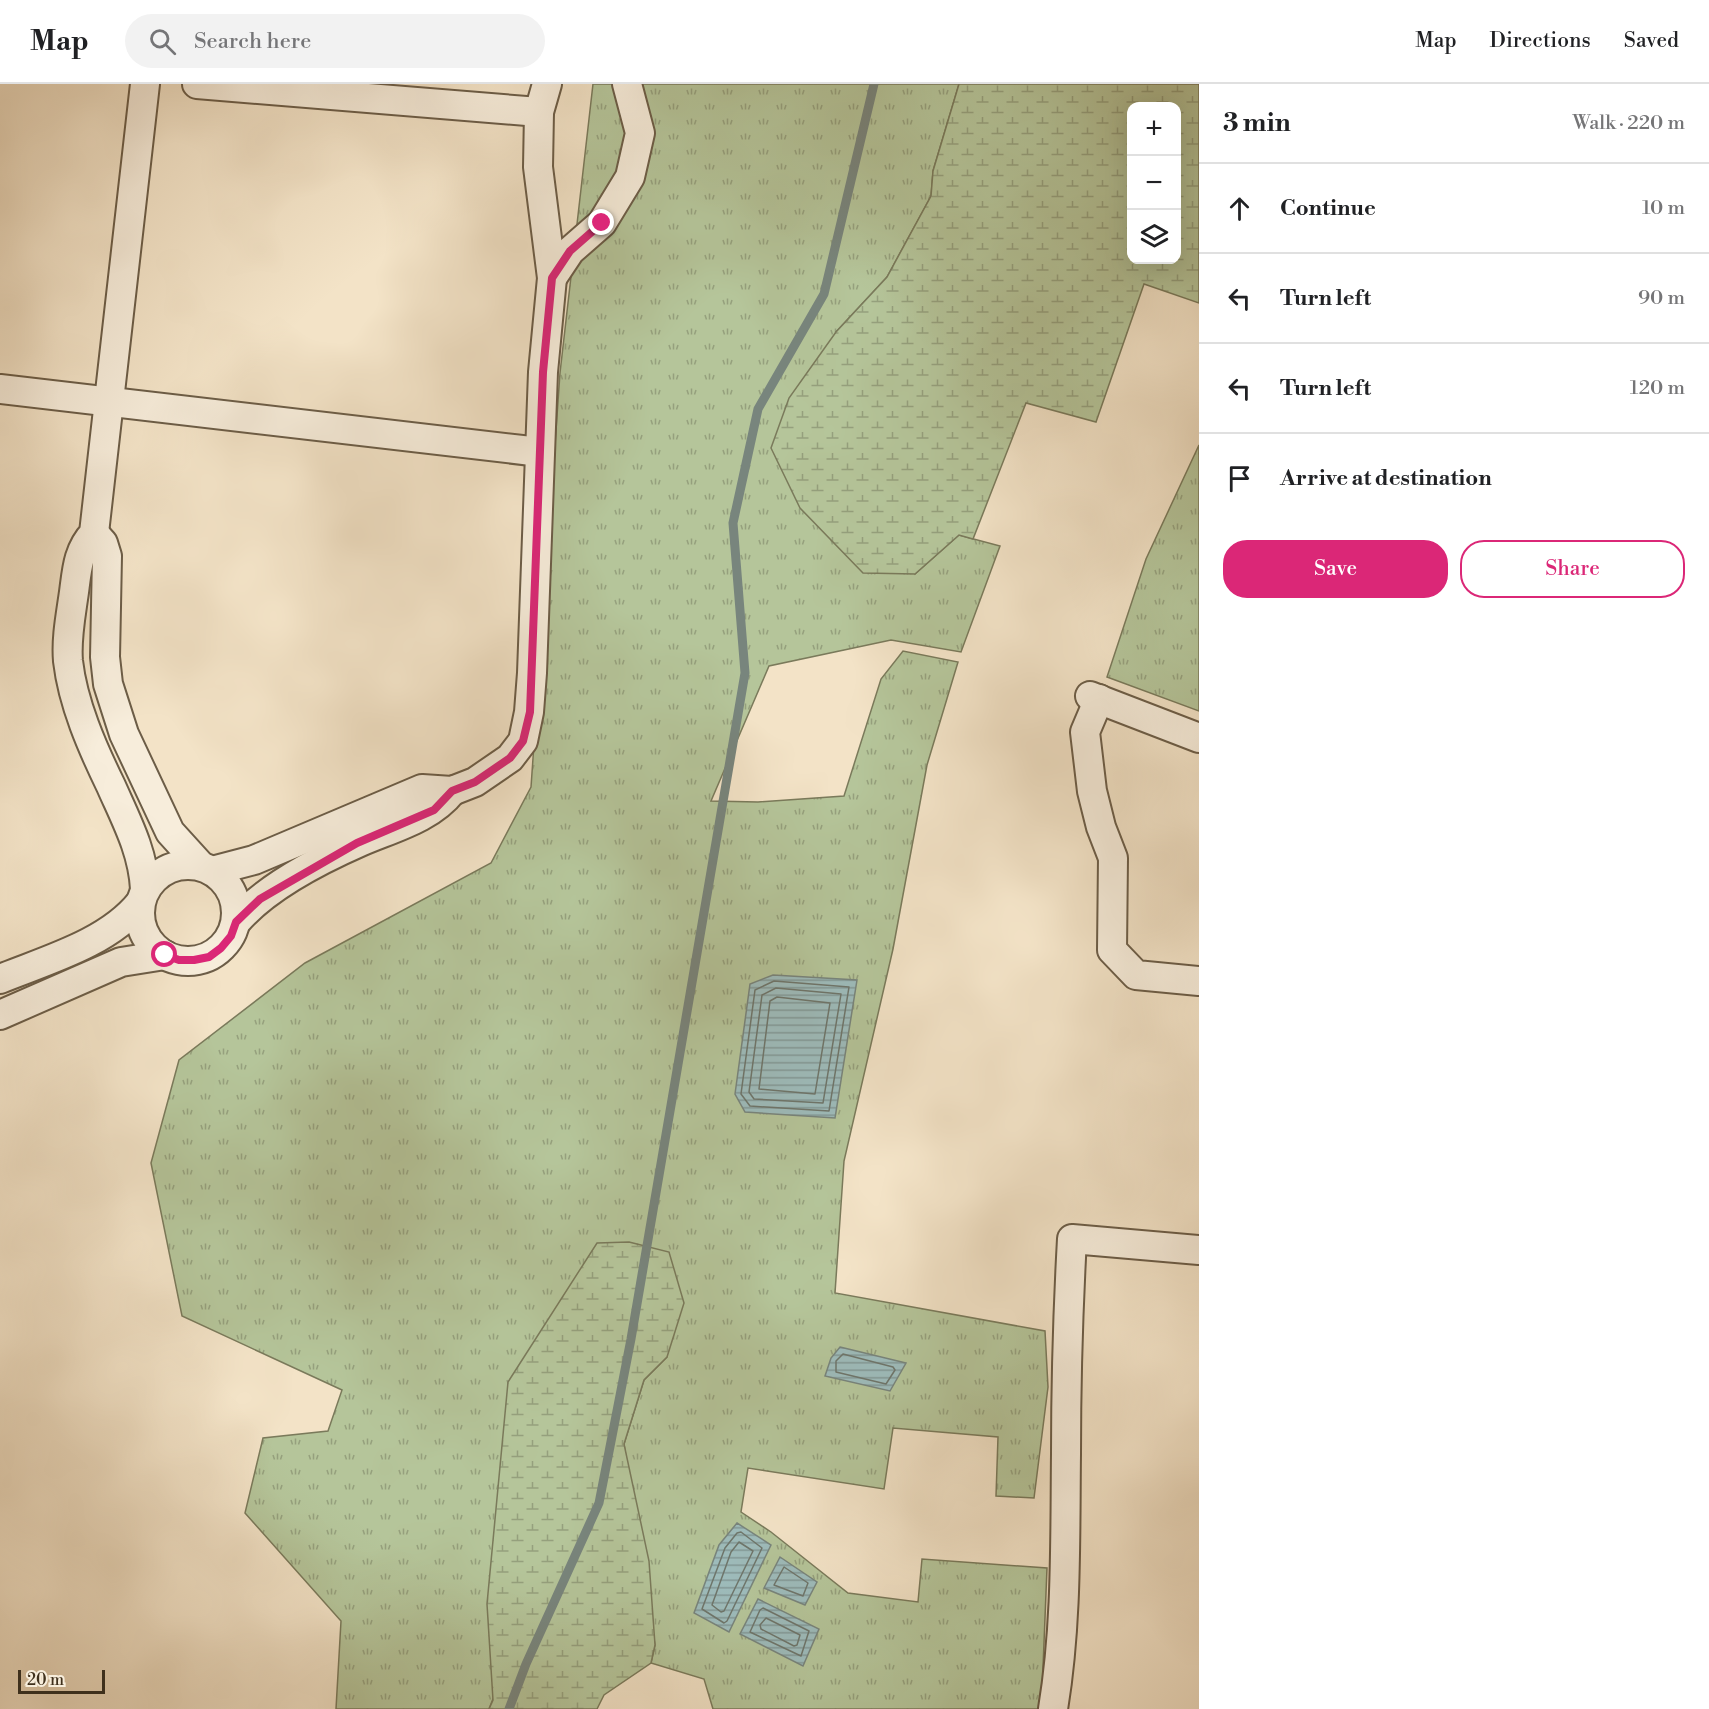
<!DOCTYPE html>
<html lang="en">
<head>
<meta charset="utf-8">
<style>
  :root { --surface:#fff; --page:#f2f2f2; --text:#202124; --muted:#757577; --line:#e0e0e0; --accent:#db2777 }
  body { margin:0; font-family:"Libre Bodoni",serif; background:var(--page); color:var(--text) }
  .controls { position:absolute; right:18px; top:18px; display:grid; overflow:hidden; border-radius:12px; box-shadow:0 6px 24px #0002 }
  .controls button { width:54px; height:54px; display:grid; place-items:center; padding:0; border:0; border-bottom:2px solid var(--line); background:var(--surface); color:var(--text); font:30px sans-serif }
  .scale { position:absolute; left:18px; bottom:15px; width:87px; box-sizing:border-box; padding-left:6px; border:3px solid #3f301c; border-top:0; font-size:16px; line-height:21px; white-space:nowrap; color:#3f301c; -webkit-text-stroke:4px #f7eddb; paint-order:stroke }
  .stop { position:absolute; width:18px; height:18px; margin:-14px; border:4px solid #db2777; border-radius:50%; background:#fff }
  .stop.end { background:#db2777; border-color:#fff; box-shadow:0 2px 6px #0008 }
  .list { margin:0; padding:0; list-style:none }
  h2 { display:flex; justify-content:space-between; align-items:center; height:78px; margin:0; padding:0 24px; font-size:26px }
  h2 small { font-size:20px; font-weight:400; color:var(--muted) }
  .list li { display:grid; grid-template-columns:39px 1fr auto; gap:18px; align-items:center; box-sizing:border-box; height:90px; padding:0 24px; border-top:2px solid var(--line) }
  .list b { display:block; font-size:22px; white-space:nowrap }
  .list em { font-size:20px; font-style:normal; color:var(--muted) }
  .actions { display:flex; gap:12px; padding:18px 24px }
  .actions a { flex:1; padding:14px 0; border:2px solid var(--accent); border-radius:24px; text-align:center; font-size:21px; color:var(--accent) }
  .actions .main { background:var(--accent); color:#fff }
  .icon { flex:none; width:33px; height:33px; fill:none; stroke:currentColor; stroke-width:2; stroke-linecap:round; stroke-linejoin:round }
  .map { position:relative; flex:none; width:1199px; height:1625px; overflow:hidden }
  header { display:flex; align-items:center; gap:36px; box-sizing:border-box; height:84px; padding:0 30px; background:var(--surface); border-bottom:2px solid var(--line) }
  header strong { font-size:28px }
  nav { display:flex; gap:33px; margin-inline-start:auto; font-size:21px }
  .search { width:420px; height:54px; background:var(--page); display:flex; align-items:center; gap:15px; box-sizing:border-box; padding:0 21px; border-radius:33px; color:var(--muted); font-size:22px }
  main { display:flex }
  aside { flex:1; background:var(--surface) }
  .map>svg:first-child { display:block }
  .grass { fill:url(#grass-tufts); stroke:#7a7a5b; stroke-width:1.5 }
  .wetland { fill:url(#wetland-marsh); stroke:#7a7a5b; stroke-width:1.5; fill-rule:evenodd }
  .water { fill:url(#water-rules); stroke:#78857d; stroke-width:1.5 }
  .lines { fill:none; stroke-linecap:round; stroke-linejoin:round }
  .shore { stroke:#6e766c; stroke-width:1.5 }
  .stream { stroke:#78857d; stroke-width:9 }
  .minor-casing { stroke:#6c5d47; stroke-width:32 }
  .minor { stroke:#f7eddb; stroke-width:28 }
  .route { stroke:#db2777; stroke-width:8 }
</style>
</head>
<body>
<header>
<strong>Map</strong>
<div class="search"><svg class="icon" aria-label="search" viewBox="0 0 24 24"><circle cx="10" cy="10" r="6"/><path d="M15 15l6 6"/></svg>Search here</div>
<nav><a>Map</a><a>Directions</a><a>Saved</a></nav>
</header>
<main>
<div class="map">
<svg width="1199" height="1625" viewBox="0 0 1199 1625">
  <defs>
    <pattern id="grass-tufts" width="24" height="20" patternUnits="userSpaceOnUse" patternTransform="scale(1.5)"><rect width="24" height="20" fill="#b5c59a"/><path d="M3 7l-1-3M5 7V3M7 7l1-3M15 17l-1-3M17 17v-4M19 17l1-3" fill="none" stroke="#95a07d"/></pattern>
    <pattern id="wetland-marsh" width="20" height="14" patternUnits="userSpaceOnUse" patternTransform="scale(1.5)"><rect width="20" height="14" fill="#b5c59a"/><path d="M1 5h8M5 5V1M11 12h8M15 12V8" fill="none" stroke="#95a07d"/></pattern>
    <pattern id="water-rules" width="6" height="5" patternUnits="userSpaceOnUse" patternTransform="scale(1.5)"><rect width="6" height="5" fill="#9ebdbd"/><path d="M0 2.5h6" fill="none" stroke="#829a99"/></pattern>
  </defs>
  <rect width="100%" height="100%" fill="#f3e3c7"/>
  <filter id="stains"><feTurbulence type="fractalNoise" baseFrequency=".00333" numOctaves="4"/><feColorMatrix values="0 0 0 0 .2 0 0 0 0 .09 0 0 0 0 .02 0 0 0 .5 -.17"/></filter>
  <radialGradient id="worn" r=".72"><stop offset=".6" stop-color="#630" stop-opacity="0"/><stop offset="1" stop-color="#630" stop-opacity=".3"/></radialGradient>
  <g class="grass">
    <polygon points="593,0 959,0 933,87 931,112 887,193 836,248 915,490 959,451 1000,462 961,568 891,556 769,582 711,717 758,718 844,712 881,595 903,567 958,578 927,681 893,865 844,1077 835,1209 1045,1247 1048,1303 1034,1414 996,1412 998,1353 893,1344 884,1405 748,1384 741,1428 771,1448 848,1509 918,1518 922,1475 1047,1484 1043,1584 1045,1625 713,1625 704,1595 651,1579 655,1561 624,1360 644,1296 667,1273 669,1168 489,1625 336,1625 341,1537 245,1429 263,1354 328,1347 342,1306 182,1232 151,1079 179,976 305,879 491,779 531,703 560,289"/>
    <polygon points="1199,361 1199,627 1107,593 1146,475"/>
  </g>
  <g class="wetland">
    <path d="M959,0h240v219l-55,-19 -48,138 -70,-19 -53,136 -14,-4 -44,39 -52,-1 -63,-65 -29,-60 18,-50 47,-66 51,-55 44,-81 2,-25zM1176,22v154h-44v-154z"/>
    <polygon points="629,1158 669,1168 684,1219 667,1273 644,1296 624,1360 649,1477 655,1561 651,1579 604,1611 597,1625 489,1625 493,1616 487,1520 508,1298 597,1159"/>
  </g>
  <g class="water">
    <polygon points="773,891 857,896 835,1034 745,1028 735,1010 750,900"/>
    <polygon points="840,1263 906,1279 890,1307 825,1292 831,1274"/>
    <polygon points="737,1439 771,1461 729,1548 694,1529 719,1461"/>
    <polygon points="780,1473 817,1498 805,1521 764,1504"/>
    <polygon points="758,1515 819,1545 803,1582 740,1550"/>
  </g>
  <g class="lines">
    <g class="shore">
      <polygon points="774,897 849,903 829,1027 750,1022 741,1010 755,906"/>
      <polygon points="776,904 841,910 823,1019 754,1015 749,1008 762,911"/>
      <polygon points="777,913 830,919 815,1010 759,1005 770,917"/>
      <polygon points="843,1270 893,1283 895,1286 886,1300 836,1288 836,1277"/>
      <polygon points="741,1448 762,1464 727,1537 724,1539 702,1525 725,1464 737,1449"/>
      <polygon points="739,1458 753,1467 724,1527 721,1528 712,1521 731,1468"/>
      <polygon points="784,1483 808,1499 803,1512 774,1501"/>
      <polygon points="763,1524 809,1547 801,1572 750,1548 760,1526"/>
      <polygon points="766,1534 800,1551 797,1561 794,1562 761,1545 760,1541"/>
    </g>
    <polyline class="stream" points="509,1625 526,1580 599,1419 631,1255 745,589 733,439 758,325 824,210 874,0"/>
    <g class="minor-casing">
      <g id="minor">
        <path d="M145,0l-51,449c-16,17 -17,36 -20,59 -3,22 -8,46 -6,69 5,43 24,86 43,125 15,34 32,65 34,103"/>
        <polyline points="197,0 539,28"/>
        <polyline points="552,194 570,167 602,139 630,93 640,49 627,0"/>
        <polyline points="0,305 540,368"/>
        <polyline points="94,449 103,459 107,472 105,573 108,600 124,650 170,748 200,781"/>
        <polyline points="1090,612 1199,654"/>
        <polyline points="1099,615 1085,648 1092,707 1101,743 1113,774 1112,866 1136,891 1199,897"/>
        <circle cx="188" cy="829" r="48"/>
        <polyline points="212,787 254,776 422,705 452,707 475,698 510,674 523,657 529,628 532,589 543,288 552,194 538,83 539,28 547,0"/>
        <path d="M236,838c29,-34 83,-62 124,-80 32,-14 70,-23 92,-51"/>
        <path d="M0,895c47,-19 108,-36 140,-76"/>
        <polyline points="0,931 121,878 165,871"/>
        <path d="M1053,1625c14,-84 12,-170 13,-255 0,-72 2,-143 6,-215l127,11"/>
      </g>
    </g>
    <use href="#minor" class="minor"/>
  </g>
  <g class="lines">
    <polyline class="route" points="165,871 179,876 194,876 209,873 221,864 231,852 236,838 260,815 357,759 434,726 452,707 475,698 510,674 523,657 530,628 543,288 552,194 570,167 602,139"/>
  </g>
  <rect width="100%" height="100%" filter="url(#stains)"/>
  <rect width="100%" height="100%" fill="url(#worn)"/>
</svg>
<div class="controls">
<button>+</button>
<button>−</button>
<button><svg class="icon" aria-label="layers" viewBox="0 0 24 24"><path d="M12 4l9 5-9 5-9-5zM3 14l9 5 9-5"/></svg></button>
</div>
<div class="scale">20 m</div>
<div class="stop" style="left:165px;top:871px"></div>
<div class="stop end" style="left:602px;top:139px"></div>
</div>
<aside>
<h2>3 min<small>Walk · 220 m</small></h2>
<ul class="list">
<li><svg class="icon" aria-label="ahead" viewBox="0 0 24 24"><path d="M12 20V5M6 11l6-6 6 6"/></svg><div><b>Continue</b></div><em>10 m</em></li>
<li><svg class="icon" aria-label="left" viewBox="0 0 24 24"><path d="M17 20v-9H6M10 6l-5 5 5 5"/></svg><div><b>Turn left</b></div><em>90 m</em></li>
<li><svg class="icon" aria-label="left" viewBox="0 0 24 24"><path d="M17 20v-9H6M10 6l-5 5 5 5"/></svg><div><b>Turn left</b></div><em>120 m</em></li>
<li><svg class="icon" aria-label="arrive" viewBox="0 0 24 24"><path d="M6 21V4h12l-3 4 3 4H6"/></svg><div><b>Arrive at destination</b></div></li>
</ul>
<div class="actions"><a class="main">Save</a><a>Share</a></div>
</aside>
</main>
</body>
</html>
